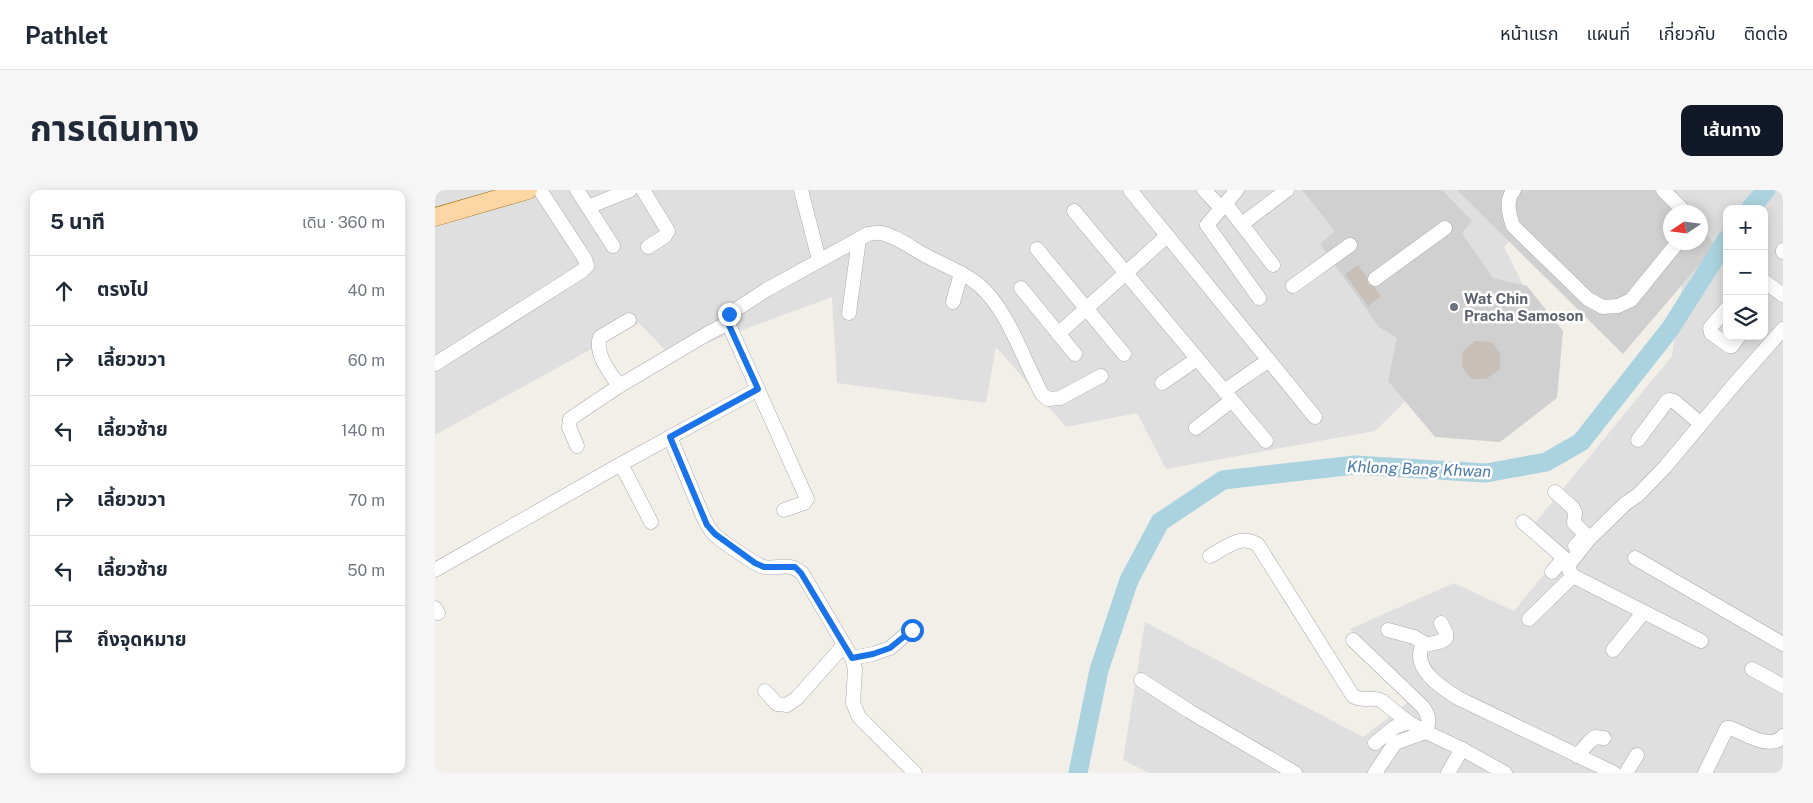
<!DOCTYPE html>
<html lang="th">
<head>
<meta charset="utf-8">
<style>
  :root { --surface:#fff; --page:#f6f6f7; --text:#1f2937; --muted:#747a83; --line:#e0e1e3; --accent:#111827 }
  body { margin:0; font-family:"Public Sans","Noto Sans Thai",sans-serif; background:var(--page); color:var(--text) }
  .controls { position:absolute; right:15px; top:15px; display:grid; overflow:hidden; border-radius:10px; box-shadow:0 2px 12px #0003 }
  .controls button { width:45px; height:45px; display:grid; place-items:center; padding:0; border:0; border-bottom:1px solid var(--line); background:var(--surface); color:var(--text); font:25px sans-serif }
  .compass { position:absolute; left:1228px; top:15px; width:45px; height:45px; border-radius:50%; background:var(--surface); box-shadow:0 2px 12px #0003; rotate:257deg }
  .stop { position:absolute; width:15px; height:15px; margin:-11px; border:4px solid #1a73e8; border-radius:50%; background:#fff }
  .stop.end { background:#1a73e8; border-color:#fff; box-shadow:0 1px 5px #0008 }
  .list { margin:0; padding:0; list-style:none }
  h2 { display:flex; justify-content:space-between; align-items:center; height:65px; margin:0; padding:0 20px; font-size:21px }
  h2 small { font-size:16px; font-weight:400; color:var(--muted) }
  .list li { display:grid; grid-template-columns:32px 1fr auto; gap:15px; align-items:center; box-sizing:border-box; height:70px; padding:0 20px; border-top:1px solid var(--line) }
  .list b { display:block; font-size:19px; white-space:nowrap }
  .list em { font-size:16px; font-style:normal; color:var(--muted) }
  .icon { flex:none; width:28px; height:28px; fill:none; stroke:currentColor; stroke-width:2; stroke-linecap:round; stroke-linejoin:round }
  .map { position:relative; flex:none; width:1348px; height:583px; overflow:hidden; border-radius:10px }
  header { display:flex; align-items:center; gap:30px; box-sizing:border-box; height:70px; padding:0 25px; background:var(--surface); border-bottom:1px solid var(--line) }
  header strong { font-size:24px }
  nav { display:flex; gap:28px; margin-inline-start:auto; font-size:18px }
  .intro { display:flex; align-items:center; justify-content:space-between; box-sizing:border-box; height:120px; padding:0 30px }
  h1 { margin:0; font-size:35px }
  .button { padding:12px 22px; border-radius:10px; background:var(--accent); color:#fff; font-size:18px; font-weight:700 }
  main { display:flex; gap:30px; padding:0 30px }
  aside { flex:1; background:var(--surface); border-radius:10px; box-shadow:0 2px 12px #0003 }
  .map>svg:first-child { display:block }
  .residential { fill:#e0dfdf; fill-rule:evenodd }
  .religious { fill:#d0d0d0 }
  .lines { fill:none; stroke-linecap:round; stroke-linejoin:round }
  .river { stroke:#aad3df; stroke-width:19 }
  .building { fill:#c7bfb8 }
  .minor-casing { stroke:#a9a9a9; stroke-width:15 }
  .major-casing { stroke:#a06b00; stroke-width:19 }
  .minor { stroke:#fff; stroke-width:14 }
  .major { stroke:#fcd6a4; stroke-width:18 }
  .route { stroke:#1a73e8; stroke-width:6 }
  .worship-dot { fill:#6b7280; stroke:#fff; stroke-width:2 }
  .labels { text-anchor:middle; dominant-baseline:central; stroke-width:5; stroke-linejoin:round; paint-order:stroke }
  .worship-label { font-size:15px; font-weight:bold; fill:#5b616d; stroke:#fff; text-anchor:start }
  .water-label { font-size:16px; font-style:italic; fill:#4a7aab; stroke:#fff }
</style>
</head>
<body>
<header>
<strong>Pathlet</strong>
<nav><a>หน้าแรก</a><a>แผนที่</a><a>เกี่ยวกับ</a><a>ติดต่อ</a></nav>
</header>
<div class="intro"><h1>การเดินทาง</h1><a class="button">เส้นทาง</a></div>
<main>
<aside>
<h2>5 นาที<small>เดิน · 360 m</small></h2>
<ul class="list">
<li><svg class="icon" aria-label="ahead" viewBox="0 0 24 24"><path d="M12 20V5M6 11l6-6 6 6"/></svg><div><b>ตรงไป</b></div><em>40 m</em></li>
<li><svg class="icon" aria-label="right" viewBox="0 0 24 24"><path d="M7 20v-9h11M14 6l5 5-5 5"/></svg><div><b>เลี้ยวขวา</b></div><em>60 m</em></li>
<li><svg class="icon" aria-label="left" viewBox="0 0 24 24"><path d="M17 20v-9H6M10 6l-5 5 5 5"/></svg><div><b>เลี้ยวซ้าย</b></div><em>140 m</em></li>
<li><svg class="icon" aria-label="right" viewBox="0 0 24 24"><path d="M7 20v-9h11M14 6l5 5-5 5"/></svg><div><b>เลี้ยวขวา</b></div><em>70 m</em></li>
<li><svg class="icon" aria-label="left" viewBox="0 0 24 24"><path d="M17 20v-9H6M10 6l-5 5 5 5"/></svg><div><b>เลี้ยวซ้าย</b></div><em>50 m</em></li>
<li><svg class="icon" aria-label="arrive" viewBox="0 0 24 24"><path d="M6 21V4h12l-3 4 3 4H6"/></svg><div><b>ถึงจุดหมาย</b></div></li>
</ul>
</aside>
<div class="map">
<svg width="1348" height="583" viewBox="0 0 1348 583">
  <rect width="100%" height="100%" fill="#f2efe9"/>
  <g class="residential">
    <polygon points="0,0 1125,0 1069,57 1088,95 940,241 731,279 702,223 631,237 561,157 551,213 402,193 397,107 236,166 204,133 0,245"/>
    <path d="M1231,0h117v583h-634l-26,-13 22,-138 218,115 44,-34 -57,-74 104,-46 60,28 40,-49 -19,-39 137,-167 16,-113 13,-1v-30h-20zM1292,19h37v127h-37z"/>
  </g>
  <g class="religious">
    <polygon points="867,0 1007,0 1037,31 1027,43 1058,88 1092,96 1128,141 1122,208 1065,252 1000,247 953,191 962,148 944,137 885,54 900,41"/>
    <polygon points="1022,0 1240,0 1256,22 1236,22 1236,52 1266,52 1266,35 1280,56 1188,164"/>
  </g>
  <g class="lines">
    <g class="river">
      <polyline points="1315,19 1331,0"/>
      <polyline points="643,583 664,480 694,390 725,332 788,290 920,275 1051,283 1111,272 1146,252 1235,139 1292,49"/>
    </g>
  </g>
  <g class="building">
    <polygon points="923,75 932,87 933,95 940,98 946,106 933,116 910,84"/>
    <polygon points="1040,151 1057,152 1065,163 1065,179 1051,189 1036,189 1027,176 1028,161"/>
  </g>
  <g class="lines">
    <g class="minor-casing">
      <g id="minor">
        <polyline points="142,0 153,17 195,0"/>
        <polyline points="208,0 233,41 230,46 213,57"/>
        <polyline points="366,0 384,70"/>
        <polyline points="695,0 880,227"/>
        <polyline points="769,0 786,18"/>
        <polyline points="802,0 772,35 824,108"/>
        <path d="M1079,0c-9,10 -5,24 -1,36l75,73 15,8 15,-1 13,-6 47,-58"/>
        <polyline points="1228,0 1250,22"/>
        <polyline points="791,14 838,75"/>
        <polyline points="153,17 178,56"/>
        <polyline points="639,21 831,251"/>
        <polyline points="807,34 852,0"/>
        <polyline points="602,59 689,164"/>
        <polyline points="1348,60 1348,62"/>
        <polyline points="940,89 1010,38"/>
        <polyline points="1329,91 1348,105"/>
        <polyline points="858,96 915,55"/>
        <polyline points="586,98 640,164"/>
        <polyline points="518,112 526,83"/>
        <polyline points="1292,118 1275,138 1276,143 1294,156 1297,156 1304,146"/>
        <polyline points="414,123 424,49"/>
        <polyline points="623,144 732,46"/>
        <polyline points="0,174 147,81 152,76 150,69 105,0"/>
        <polyline points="727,193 762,169"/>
        <path d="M184,196c-9,-14 -25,-32 -19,-49l29,-17"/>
        <polyline points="789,201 834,170"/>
        <polyline points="761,238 796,211"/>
        <path d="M235,247l32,77c3,7 6,14 12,20 7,7 42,31 50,33 15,3 24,-6 38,6l50,85 3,11 -2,34 6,14 56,56"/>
        <polyline points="1203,250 1232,211 1235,210 1239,211 1266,234"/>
        <polyline points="142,256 134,237 135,229 184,196 272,144 293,133"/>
        <polyline points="186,274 216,332"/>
        <polyline points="1120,302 1138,318 1140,323 1139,333 1150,344 1150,346 1140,356"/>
        <path d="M349,320l20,-7 3,-4 -79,-176 1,-9 37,-24 102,-56c4,0 8,-2 12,-1 14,2 29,13 41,20 19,11 41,18 58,32 30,26 44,75 63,109l6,5 12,-1 41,-22"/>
        <polyline points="1088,332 1129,368 1117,382"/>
        <path d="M775,366c16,-8 31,-23 48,-11l95,151c10,6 20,0 29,5l26,21 18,10c4,-11 3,-16 -3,-25l-70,-67"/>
        <polyline points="1200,368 1348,454"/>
        <polyline points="0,380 186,274 323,199"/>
        <polyline points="0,418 3,423"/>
        <polyline points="1094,429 1138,386"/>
        <path d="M1006,433l5,10v5c-7,7 -16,4 -24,8 -10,23 20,42 36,52l156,75"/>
        <polyline points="953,440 979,447 991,454"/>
        <path d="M1266,451l-128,-65c-4,-5 -5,-7 -3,-13l20,-25 36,-35 12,-8 27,-28 66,-79 52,-59"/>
        <polyline points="1178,460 1208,423"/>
        <polyline points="417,468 438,464 455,458 477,439"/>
        <polyline points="1317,479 1348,496"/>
        <polyline points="706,490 754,521 860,583"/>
        <polyline points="330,501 342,514 352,515 362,508 409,455"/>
        <polyline points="940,553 960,537 973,532"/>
        <polyline points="1142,566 1154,552 1160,547 1169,548"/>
        <polyline points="940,583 960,553 991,542 1027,559 1070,583"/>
        <polyline points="1013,583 1027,559"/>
        <polyline points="1191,583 1202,565"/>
        <path d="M1270,583l22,-45h3c14,5 41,23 53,8"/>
      </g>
    </g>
    <g class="major-casing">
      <polyline id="major" points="0,27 93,0"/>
    </g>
    <use href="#minor" class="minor"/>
    <use href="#major" class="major"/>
  </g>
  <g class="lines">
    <polyline class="route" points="294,124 293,133 323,199 235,247 272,335 280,344 320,373 329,377 360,377 366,383 417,468 438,464 455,458 477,440"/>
  </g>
  <circle class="worship-dot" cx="1019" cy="117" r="5"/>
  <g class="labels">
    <g class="worship-label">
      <text x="1029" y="108">Wat Chin<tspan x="1029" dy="17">Pracha Samoson</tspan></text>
    </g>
    <g class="water-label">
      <text transform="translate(984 279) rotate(2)">Khlong Bang Khwan</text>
    </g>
  </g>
</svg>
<div class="controls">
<button>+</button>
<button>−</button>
<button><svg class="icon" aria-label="layers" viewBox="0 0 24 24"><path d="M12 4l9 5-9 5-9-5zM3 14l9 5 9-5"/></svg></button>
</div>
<svg class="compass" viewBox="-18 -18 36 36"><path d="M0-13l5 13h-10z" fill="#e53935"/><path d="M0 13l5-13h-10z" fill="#747a83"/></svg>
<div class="stop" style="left:477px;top:440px"></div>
<div class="stop end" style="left:294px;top:124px"></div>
</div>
</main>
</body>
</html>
